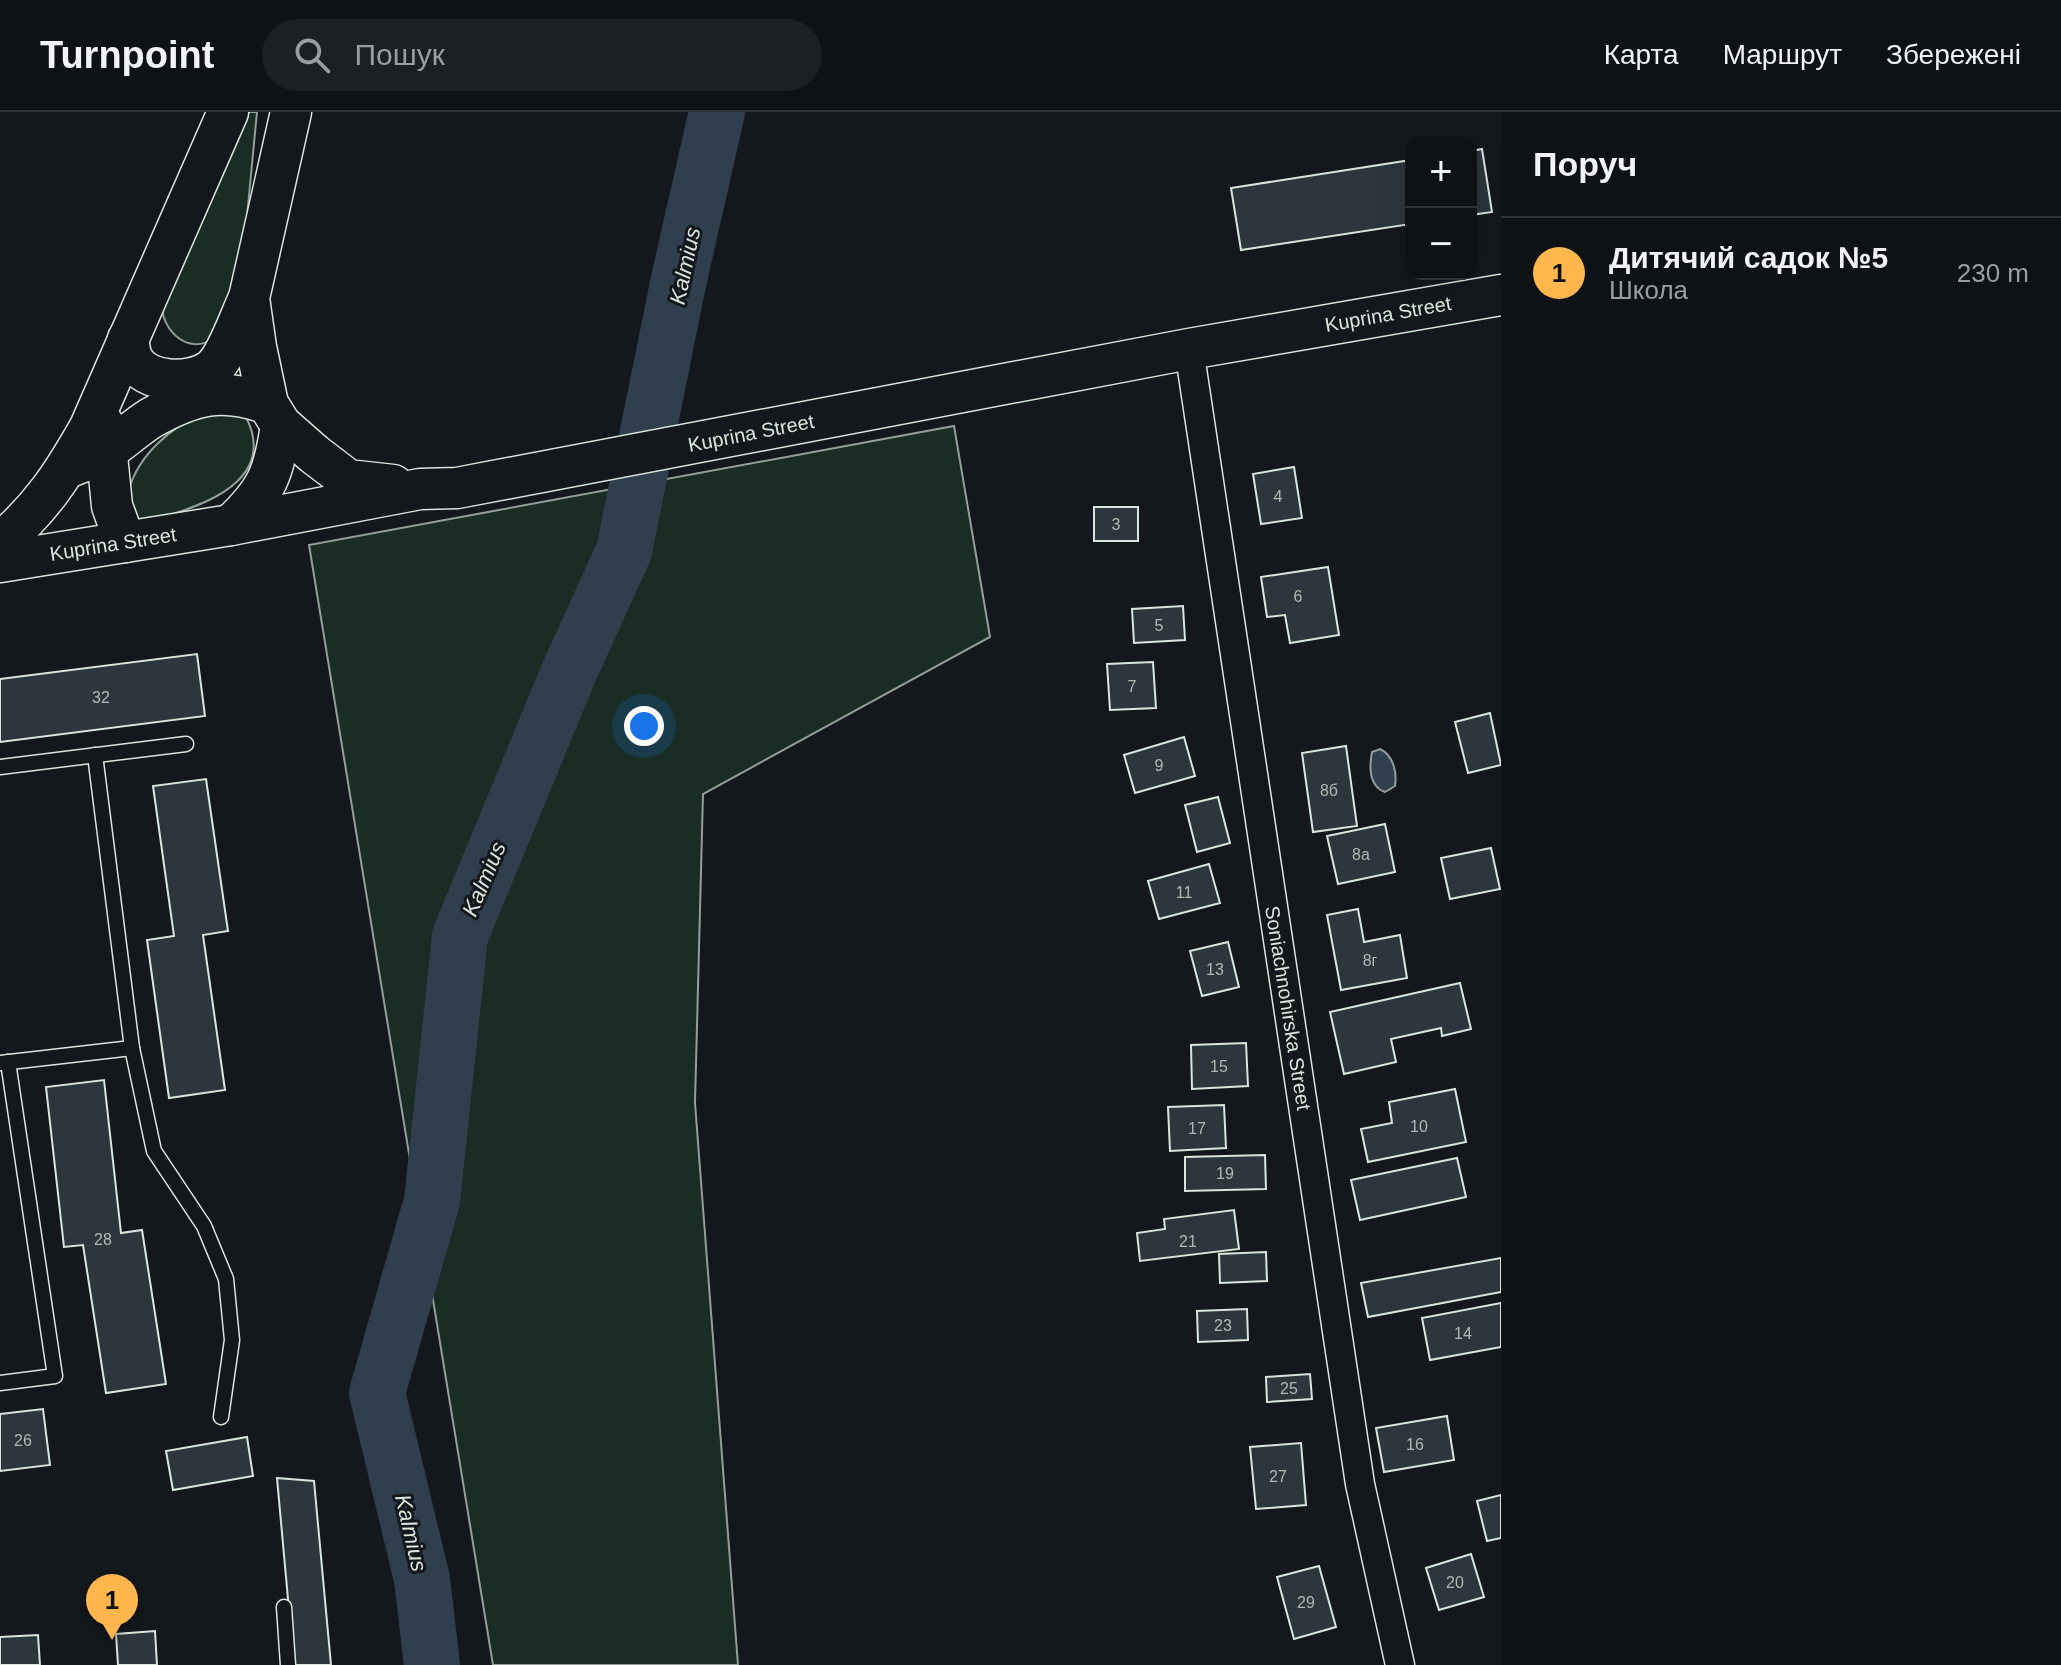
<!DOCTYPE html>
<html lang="uk">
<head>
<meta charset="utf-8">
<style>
  :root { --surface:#0f1215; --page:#1d2022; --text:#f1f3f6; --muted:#9b9ea0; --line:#2f3234; --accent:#ffb74d }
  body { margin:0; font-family:Helvetica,sans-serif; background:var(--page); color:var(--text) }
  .controls { position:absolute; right:24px; top:24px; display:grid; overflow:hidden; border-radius:16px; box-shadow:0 8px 32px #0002 }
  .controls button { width:72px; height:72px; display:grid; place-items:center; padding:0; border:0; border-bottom:2px solid var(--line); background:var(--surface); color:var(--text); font:40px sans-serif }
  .you { position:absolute; left:644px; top:614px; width:28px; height:28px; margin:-20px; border:6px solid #fff; border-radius:50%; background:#1a73e8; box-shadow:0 0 0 12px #1a73e833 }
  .badge { display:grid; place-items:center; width:52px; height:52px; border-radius:50%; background:var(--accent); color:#111; font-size:26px; font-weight:700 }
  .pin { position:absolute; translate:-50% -66px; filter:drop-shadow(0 2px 4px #0008) }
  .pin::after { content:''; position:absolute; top:42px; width:28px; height:24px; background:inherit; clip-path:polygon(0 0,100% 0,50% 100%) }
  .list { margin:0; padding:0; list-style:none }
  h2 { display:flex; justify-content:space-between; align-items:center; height:104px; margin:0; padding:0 32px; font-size:34px }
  h2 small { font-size:26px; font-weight:400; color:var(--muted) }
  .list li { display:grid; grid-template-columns:52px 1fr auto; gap:24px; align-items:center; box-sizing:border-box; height:112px; padding:0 32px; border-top:2px solid var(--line) }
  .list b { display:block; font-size:30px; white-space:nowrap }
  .list p { margin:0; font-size:26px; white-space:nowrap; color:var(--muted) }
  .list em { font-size:26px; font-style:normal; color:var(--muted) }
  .icon { flex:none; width:44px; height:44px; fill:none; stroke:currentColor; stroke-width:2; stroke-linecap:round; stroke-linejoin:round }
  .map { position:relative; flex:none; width:1501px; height:1553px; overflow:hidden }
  header { display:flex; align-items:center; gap:48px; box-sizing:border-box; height:112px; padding:0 40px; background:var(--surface); border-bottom:2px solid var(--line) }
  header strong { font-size:38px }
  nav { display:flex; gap:44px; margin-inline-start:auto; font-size:28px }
  .search { width:560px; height:72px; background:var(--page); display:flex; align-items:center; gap:20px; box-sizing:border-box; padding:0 28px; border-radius:44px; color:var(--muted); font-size:30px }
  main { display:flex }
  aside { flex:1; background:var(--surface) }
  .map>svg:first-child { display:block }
  .green { fill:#1a2d24; stroke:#939e99; stroke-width:2 }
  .water { fill:#2f3f4d; stroke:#939e99; stroke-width:2 }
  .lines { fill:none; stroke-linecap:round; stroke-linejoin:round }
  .river { stroke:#2f3f4d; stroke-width:56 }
  .building { fill:#2c363c; stroke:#d8e6dc; stroke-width:2 }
  .lane-casing { stroke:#d8e6dc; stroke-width:17 }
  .street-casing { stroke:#d8e6dc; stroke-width:31 }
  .secondary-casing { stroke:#d8e6dc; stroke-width:43 }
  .lane { stroke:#14181c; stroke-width:14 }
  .street { stroke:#14181c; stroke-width:28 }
  .secondary { stroke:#14181c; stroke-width:40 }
  .labels { text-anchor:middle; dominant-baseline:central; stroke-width:6; stroke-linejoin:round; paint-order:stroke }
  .number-label { font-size:16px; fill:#adbab4 }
  .street-label { font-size:20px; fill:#d8e6dc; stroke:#14181c }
  .water-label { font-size:22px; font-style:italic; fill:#d8e6dc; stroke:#14181c }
</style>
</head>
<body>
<header>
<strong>Turnpoint</strong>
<div class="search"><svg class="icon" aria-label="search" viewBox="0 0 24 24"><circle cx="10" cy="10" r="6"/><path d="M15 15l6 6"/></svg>Пошук</div>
<nav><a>Карта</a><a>Маршрут</a><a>Збережені</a></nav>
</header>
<main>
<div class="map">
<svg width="1501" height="1553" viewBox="0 0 1501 1553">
  <rect width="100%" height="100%" fill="#14181c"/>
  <g class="green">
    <path d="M249,0h8c-4,45 -9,91 -13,136 -2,17 -1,40 -6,56 -4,10 -16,30 -25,35 -25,16 -50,-8 -51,-32z"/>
    <path d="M211,295l35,10c35,69 -57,94 -106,106l-14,-22c8,-46 46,-74 85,-94z"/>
    <polygon points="954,314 990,525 703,682 695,991 738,1553 493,1553 309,433"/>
  </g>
  <path class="water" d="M1380,637c14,7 17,24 15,37l-10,6c-16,-6 -16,-24 -13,-40z"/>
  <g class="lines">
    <polyline class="river" points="432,1553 422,1467 377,1281 432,1089 460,824 569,560 624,439 679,167 717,0"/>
  </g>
  <g class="building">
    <polygon points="1482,37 1492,100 1471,103 1471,39"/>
    <polygon points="1411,48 1411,112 1241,138 1231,76"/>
    <polygon points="1294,355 1302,406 1261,412 1253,362"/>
    <rect x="1094" y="395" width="44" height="34"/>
    <polygon points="1328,455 1339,523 1290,531 1285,503 1267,505 1261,465"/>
    <polygon points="1183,494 1185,528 1134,531 1132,497"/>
    <polygon points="197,542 205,604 0,630 0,567"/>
    <polygon points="1153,550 1156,596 1110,598 1107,552"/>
    <polygon points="1490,601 1501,653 1468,661 1455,610"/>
    <polygon points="1184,625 1195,664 1135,681 1124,643"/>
    <polygon points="1346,634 1357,714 1313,720 1302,641"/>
    <polygon points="206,667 228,819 203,823 225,978 169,986 147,828 174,824 153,674"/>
    <polygon points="1218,685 1230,731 1197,740 1185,693"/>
    <polygon points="1385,712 1395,760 1338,772 1327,724"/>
    <polygon points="1491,736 1500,777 1450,787 1441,746"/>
    <polygon points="1209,752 1220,791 1159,807 1148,769"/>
    <polygon points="1358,797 1364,830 1400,823 1407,866 1341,878 1327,803"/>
    <polygon points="1228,830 1239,875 1202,884 1190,839"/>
    <polygon points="1460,871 1471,917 1442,924 1441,916 1391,927 1396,950 1344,962 1330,900"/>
    <polygon points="1246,931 1248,974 1192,977 1191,933"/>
    <polygon points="104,968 121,1121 142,1118 166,1272 106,1281 83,1133 64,1135 46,975"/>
    <polygon points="1455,977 1466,1030 1368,1050 1361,1017 1392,1011 1389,990"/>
    <polygon points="1224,993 1226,1036 1170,1039 1168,995"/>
    <polygon points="1265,1043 1266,1077 1185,1079 1185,1045"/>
    <polygon points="1457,1046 1466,1085 1360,1108 1351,1068"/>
    <polygon points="1234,1098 1239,1137 1140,1149 1137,1121 1165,1117 1164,1107"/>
    <polygon points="1266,1140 1267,1169 1220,1171 1219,1142"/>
    <polygon points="1501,1146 1501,1180 1368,1205 1361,1171"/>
    <polygon points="1501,1191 1501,1235 1430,1248 1422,1206"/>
    <polygon points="1247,1197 1248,1228 1198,1230 1197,1199"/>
    <polygon points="1310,1262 1312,1287 1267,1290 1266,1265"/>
    <polygon points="43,1297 50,1353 0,1359 0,1302"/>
    <polygon points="1447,1304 1454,1348 1384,1360 1376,1316"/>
    <polygon points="247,1325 253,1364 173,1378 166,1339"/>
    <polygon points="1301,1331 1306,1393 1256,1397 1250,1335"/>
    <polygon points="277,1366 314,1369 331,1553 294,1553"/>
    <polygon points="1501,1383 1501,1426 1487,1429 1477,1389"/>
    <polygon points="1471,1442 1484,1485 1439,1498 1426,1456"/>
    <polygon points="1319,1454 1336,1515 1294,1527 1277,1465"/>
    <polygon points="155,1519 157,1553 118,1553 116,1522"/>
    <polygon points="38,1523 40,1553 0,1553 0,1525"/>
  </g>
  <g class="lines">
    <g class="lane-casing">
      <g id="lane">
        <polyline points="95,643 132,936 154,1039 204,1114 226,1167 232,1228 221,1305"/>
        <polyline points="0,655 186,632"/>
        <polyline points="1,951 132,936"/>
        <polyline points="0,1271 55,1264 8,950"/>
        <polyline points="284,1495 288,1553"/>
      </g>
    </g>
    <g class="street-casing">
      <polyline id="street" points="1189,237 1360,1372 1400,1553"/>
    </g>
    <g class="secondary-casing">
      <g id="secondary">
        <polyline points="291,0 249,186 256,235 268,292 281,313 314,342 348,368 393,373"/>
        <path d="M128,227c1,5 2,14 4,19 13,26 58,27 79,12 16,-12 29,-54 38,-72"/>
        <polyline points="104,313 112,394 125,430"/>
        <path d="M67,356c13,-5 27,-10 39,-17 16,-10 29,-23 45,-33 43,-24 71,-31 117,-14"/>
        <path d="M231,413c36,-34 43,-51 50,-100"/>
        <path d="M0,431c41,-34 64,-70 90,-116l138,-315"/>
        <polyline points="0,450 231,413 420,377 457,376 1189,237 1501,183"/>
      </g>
    </g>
    <use href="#lane" class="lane"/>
    <use href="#street" class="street"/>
    <use href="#secondary" class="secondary"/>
  </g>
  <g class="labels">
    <g class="number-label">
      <text x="1278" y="384">4</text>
      <text x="1116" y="412">3</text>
      <text x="1298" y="484">6</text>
      <text x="1159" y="513">5</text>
      <text x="1132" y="574">7</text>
      <text x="101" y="585">32</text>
      <text x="1159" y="653">9</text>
      <text x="1329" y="678">8б</text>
      <text x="1361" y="742">8а</text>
      <text x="1184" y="780">11</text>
      <text x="1370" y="848">8г</text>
      <text x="1215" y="857">13</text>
      <text x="1219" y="954">15</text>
      <text x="1419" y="1014">10</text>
      <text x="1197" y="1016">17</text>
      <text x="1225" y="1061">19</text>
      <text x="103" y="1127">28</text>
      <text x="1188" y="1129">21</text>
      <text x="1223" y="1213">23</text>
      <text x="1463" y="1221">14</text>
      <text x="1289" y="1276">25</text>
      <text x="23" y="1328">26</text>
      <text x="1415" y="1332">16</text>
      <text x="1278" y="1364">27</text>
      <text x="1455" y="1470">20</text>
      <text x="1306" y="1490">29</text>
    </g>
    <g class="street-label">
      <text transform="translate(1388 202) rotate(-10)">Kuprina Street</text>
      <text transform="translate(751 321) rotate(-11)">Kuprina Street</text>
      <text transform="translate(113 432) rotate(-9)">Kuprina Street</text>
      <text transform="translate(1288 896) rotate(81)">Soniachnohirska Street</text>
    </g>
    <g class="water-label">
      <text transform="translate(685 154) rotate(-78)">Kalmius</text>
      <text transform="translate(484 767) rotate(-67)">Kalmius</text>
      <text transform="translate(411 1421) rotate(77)">Kalmius</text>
    </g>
  </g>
</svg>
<div class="controls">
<button>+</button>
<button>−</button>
</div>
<div class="you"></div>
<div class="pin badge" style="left:112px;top:1528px">1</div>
</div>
<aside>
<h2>Поруч<small></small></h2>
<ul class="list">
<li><span class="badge">1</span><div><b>Дитячий садок №5</b><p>Школа</p></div><em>230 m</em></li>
</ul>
</aside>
</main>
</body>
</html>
